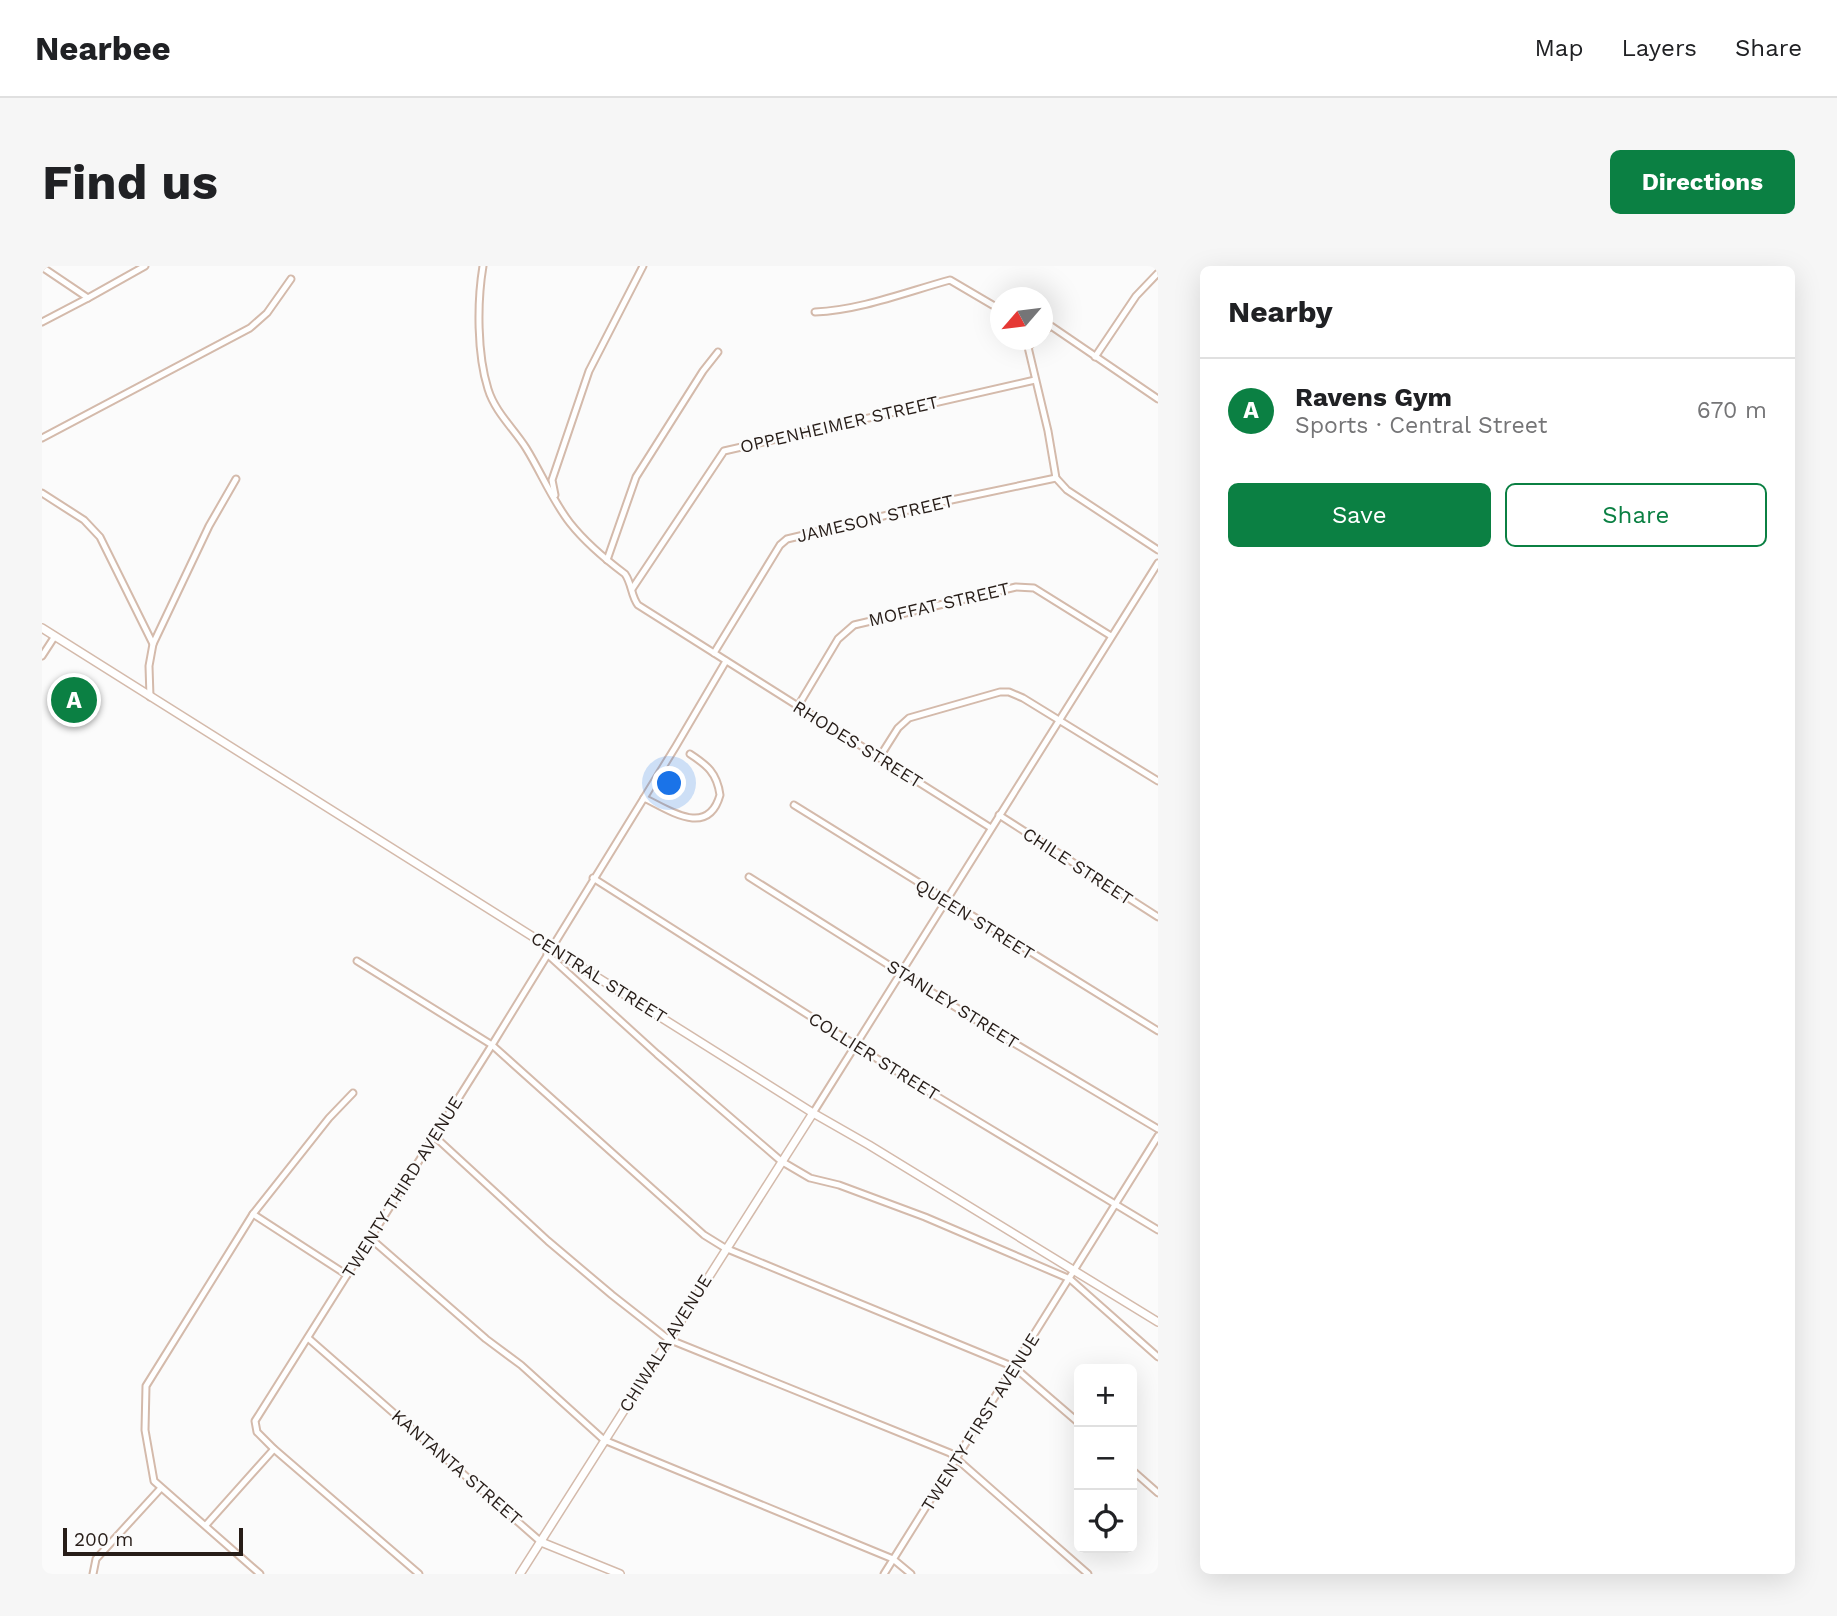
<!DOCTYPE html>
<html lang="en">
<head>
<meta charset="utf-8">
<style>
  :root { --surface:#fff; --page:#f6f6f6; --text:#202124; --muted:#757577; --line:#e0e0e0; --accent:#0b8043 }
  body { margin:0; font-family:"Work Sans",sans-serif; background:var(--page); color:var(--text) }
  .controls { position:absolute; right:21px; bottom:21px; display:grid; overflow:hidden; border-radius:10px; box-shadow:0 7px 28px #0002 }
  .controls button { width:63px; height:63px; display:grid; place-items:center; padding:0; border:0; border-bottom:2px solid var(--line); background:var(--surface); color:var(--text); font:35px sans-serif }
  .compass { position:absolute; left:948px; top:21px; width:63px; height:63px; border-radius:50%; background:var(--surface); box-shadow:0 7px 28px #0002; rotate:242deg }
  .scale { position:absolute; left:21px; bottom:18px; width:180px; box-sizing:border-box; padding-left:7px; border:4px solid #271d18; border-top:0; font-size:19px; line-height:24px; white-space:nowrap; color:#271d18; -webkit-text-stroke:5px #fbfbfb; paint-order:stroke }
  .you { position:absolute; left:628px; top:518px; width:24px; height:24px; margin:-18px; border:5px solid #fff; border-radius:50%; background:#1a73e8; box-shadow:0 0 0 10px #1a73e833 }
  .badge { display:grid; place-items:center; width:46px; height:46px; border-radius:50%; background:var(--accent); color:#fff; font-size:23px; font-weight:700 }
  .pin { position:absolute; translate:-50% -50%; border:4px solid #fff; box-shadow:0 2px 7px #0006 }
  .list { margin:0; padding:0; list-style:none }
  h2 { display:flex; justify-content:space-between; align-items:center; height:91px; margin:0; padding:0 28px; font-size:30px }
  h2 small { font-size:23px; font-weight:400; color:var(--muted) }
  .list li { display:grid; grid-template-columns:46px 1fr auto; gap:21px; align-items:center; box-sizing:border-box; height:105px; padding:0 28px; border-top:2px solid var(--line) }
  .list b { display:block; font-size:26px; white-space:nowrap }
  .list p { margin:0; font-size:23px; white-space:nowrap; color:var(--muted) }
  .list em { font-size:23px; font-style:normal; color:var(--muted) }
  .actions { display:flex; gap:14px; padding:21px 28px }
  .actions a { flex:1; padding:16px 0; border:2px solid var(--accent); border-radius:10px; text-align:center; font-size:24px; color:var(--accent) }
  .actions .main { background:var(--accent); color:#fff }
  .icon { flex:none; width:38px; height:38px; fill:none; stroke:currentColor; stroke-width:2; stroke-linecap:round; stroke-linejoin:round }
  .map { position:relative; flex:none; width:1116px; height:1308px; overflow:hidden; border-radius:10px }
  header { display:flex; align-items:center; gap:42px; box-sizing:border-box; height:98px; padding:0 35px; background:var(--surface); border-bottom:2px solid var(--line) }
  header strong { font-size:33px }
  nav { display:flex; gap:38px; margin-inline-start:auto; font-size:24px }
  .intro { display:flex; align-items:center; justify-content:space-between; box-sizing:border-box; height:168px; padding:0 42px }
  h1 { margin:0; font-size:49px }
  .button { padding:18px 32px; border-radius:10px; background:var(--accent); color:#fff; font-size:24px; font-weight:700 }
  main { display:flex; gap:42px; padding:0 42px }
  aside { flex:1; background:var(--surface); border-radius:10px; box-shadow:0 7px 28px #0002 }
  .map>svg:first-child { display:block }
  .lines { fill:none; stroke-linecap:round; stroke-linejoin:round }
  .street-casing { stroke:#d4baab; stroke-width:9 }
  .secondary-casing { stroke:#d4baab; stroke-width:10 }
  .street { stroke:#fff; stroke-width:5 }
  .secondary { stroke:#fff; stroke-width:7 }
  .labels { text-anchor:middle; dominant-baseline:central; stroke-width:5; stroke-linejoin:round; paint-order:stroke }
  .street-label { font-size:18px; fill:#271d18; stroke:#fbfbfb }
</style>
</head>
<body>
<header>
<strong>Nearbee</strong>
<nav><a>Map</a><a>Layers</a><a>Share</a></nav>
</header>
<div class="intro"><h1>Find us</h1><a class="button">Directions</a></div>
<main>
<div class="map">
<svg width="1116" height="1308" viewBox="0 0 1116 1308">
  <rect width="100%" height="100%" fill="#fbfbfb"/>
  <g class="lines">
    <g class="street-casing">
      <g id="street">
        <path d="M441,0c-6,36 -6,88 5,123 7,23 26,40 38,59 15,24 26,52 44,75 15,19 35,36 55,51 7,10 6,22 13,31l353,223"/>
        <polyline points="0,1 46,32 103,0"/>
        <path d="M773,46c46,-2 91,-20 135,-32l51,30"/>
        <polyline points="0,56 46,32"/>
        <polyline points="1001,66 1009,60 1116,133"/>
        <polyline points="993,74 986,81 1006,165 1014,212 1025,224 1116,284"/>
        <polyline points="1053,91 1094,30 1116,7"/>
        <polyline points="0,172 208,62 225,47 249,13"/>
        <polyline points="0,227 42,254 58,271 111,378"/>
        <polyline points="513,229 510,214 547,105 601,0"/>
        <polyline points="565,294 594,211 661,105 676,86"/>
        <polyline points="590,323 682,185 993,114"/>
        <polyline points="672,387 738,279 745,273 900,236 1014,212"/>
        <polyline points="0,390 13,370"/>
        <polyline points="108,431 107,400 111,378 167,260 194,213"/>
        <polyline points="756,440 796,373 812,359 974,321 992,322 1069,370"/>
        <polyline points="837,492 856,462 867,452 958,426 967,426 981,432 1116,515"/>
        <path d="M602,532c25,12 64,40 76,-3 -3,-22 -13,-30 -30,-41"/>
        <polyline points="752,539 1116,765"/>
        <polyline points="957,549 1116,651"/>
        <polyline points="707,611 945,761 1116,863"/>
        <polyline points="551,612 881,822 1116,964"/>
        <polyline points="505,688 615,788 739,895 768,912 797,919 883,951 1028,1013 1116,1091"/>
        <polyline points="315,695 450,779 662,969 683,982 972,1101 1037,1157"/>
        <polyline points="771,847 1116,297"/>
        <polyline points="391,869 506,975 570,1029 626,1073 908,1187 1046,1308"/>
        <polyline points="211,948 305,1009"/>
        <polyline points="328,972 444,1073 479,1099 562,1174 851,1293 869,1308"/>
        <polyline points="266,1072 499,1276"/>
        <polyline points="1090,1204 1116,1227"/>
        <polyline points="164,1259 232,1183"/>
        <polyline points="51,1308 54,1293 119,1222"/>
        <polyline points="218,1308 112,1215 103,1164 104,1120 211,948 287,852 311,827"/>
        <polyline points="377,1308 232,1183 215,1166 213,1155 450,779 634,480 684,395"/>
        <polyline points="842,1308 1116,870"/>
      </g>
    </g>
    <g class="secondary-casing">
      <g id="secondary">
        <polyline points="0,362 771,847 827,879 1116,1056"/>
        <polyline points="499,1276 578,1308"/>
        <polyline points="478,1308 771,847"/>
      </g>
    </g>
    <use href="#street" class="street"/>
    <use href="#secondary" class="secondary"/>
  </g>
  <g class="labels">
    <g class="street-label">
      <text transform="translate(797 158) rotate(-13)">OPPENHEIMER STREET</text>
      <text transform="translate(833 252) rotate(-13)">JAMESON STREET</text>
      <text transform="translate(897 338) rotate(-13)">MOFFAT STREET</text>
      <text transform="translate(816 478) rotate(32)">RHODES STREET</text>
      <text transform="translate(1036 600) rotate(33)">CHILE STREET</text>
      <text transform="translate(933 653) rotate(32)">QUEEN STREET</text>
      <text transform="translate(557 711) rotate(32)">CENTRAL STREET</text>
      <text transform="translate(911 738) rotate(32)">STANLEY STREET</text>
      <text transform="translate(832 790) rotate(32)">COLLIER STREET</text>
      <text transform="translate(360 921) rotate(-58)">TWENTY THIRD AVENUE</text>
      <text transform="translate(623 1077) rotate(-58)">CHIWALA AVENUE</text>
      <text transform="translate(938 1156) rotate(-58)">TWENTY FIRST AVENUE</text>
      <text transform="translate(415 1201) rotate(41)">KANTANTA STREET</text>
    </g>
  </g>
</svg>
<div class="controls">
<button>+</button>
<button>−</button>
<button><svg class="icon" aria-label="locate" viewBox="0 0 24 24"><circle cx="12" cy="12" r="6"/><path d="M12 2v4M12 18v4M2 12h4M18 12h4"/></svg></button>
</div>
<svg class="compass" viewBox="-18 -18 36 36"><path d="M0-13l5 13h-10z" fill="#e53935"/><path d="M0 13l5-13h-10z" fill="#757577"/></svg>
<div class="scale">200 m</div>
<div class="you"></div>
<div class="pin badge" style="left:32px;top:434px">A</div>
</div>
<aside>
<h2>Nearby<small></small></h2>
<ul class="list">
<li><span class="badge">A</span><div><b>Ravens Gym</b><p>Sports · Central Street</p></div><em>670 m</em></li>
</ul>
<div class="actions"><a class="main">Save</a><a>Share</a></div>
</aside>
</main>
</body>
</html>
